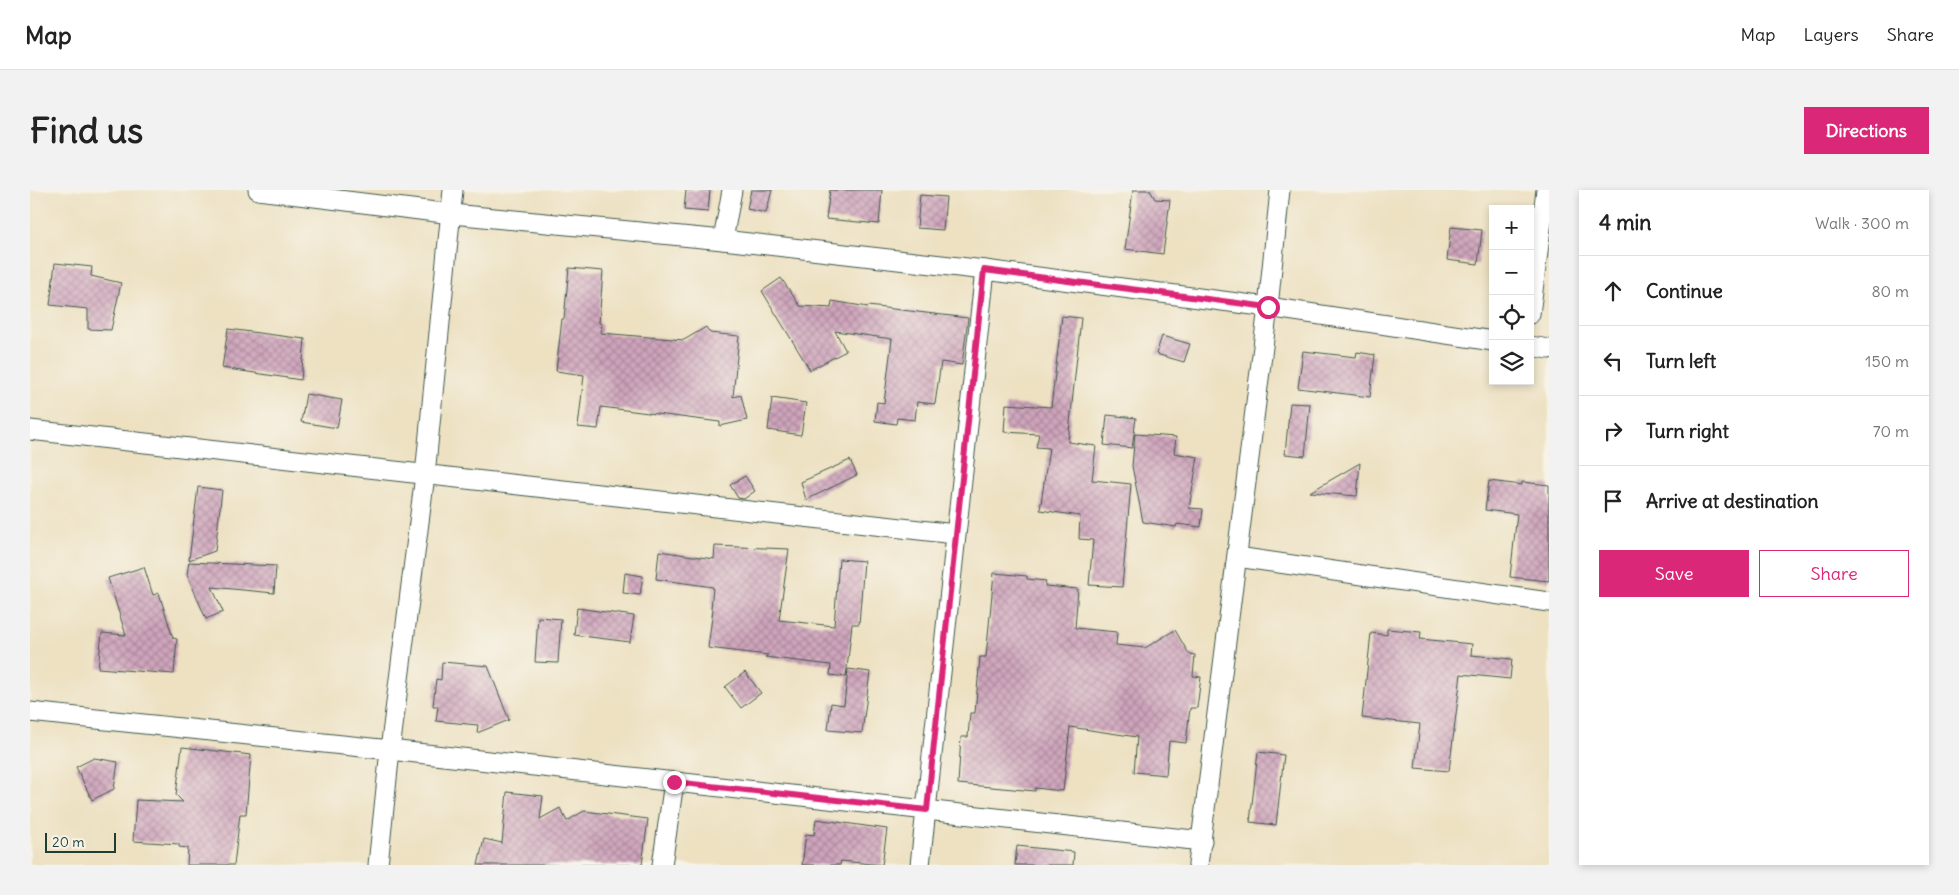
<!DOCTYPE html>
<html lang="en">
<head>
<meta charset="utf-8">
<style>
  :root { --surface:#fff; --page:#f2f2f2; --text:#222; --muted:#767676; --line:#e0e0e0; --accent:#db2777 }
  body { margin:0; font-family:Delius,sans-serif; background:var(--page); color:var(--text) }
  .controls { position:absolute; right:15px; top:15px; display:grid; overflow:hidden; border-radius:0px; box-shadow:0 2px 8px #0003 }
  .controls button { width:45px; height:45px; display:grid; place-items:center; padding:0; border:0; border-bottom:1px solid var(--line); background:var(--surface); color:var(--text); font:25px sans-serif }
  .scale { position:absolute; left:15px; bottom:12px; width:71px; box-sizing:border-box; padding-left:5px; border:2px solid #1f3d34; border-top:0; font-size:14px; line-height:18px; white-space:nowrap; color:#1f3d34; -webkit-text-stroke:4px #f7f3e8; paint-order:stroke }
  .stop { position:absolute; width:15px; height:15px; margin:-11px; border:4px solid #db2777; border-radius:50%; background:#fff }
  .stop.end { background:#db2777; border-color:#fff; box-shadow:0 1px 5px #0008 }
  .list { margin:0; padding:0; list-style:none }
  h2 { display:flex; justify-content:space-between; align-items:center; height:65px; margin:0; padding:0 20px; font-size:21px }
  h2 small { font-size:16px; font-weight:400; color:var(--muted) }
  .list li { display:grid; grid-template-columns:32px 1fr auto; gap:15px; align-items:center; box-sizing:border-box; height:70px; padding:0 20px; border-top:1px solid var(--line) }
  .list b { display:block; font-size:19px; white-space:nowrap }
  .list em { font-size:16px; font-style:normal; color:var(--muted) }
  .actions { display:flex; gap:10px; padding:15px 20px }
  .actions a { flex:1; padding:11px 0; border:1px solid var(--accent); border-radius:0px; text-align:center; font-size:18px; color:var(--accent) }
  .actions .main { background:var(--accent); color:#fff }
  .icon { flex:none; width:28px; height:28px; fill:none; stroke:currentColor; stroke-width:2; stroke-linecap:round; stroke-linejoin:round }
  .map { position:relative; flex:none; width:1519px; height:675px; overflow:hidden; border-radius:0px }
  header { display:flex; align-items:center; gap:30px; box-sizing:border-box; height:70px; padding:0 25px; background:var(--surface); border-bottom:1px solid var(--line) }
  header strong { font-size:24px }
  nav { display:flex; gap:28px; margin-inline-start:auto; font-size:18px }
  .intro { display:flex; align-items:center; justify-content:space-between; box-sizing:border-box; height:120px; padding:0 30px }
  h1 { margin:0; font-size:35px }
  .button { padding:12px 22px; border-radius:0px; background:var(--accent); color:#fff; font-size:18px; font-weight:700 }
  main { display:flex; gap:30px; padding:0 30px }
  aside { flex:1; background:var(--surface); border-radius:0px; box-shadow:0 2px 8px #0003 }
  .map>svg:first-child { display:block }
  .building { fill:url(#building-cross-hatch) }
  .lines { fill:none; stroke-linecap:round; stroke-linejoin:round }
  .street-casing { stroke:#3e5649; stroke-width:21 }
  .street { stroke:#fff; stroke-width:19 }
  .route { stroke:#db2777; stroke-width:6 }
</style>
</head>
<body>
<header>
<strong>Map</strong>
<nav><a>Map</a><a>Layers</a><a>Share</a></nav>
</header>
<div class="intro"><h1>Find us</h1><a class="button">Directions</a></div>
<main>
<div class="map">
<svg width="1519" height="675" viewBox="0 0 1519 675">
  <defs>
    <pattern id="building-cross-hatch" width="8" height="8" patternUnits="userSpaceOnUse" patternTransform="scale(1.25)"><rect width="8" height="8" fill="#cfa4bc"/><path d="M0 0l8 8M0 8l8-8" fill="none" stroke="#a7879a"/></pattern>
  </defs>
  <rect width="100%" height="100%" fill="#f7f3e8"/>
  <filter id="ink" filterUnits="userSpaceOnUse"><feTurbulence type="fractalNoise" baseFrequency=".02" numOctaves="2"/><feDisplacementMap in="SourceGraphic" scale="10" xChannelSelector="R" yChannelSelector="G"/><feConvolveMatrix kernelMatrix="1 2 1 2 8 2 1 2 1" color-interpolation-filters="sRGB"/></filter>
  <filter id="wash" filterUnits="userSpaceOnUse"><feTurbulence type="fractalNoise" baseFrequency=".0096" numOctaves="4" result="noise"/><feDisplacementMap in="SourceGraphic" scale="20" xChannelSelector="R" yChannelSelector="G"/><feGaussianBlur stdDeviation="1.12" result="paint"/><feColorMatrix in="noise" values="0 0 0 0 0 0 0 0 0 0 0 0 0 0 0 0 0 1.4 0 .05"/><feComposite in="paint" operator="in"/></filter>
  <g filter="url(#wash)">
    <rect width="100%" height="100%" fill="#ede1c2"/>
    <g id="blocks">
      <g class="building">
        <polygon points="656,0 680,0 678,22 654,20"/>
        <polygon points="721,0 742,0 736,23 717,19"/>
        <polygon points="800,0 852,0 849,34 796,29"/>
        <polygon points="1103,0 1120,0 1125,9 1140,10 1133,64 1095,59"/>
        <polygon points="890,5 916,7 913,40 887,38"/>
        <polygon points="1421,37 1452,40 1448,74 1417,70"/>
        <polygon points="25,73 62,77 61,86 91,93 81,140 58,139 58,119 20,115"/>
        <polygon points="539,78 573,81 569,133 572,134 571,143 654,150 676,137 680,143 709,146 703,207 711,205 717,230 690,236 690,232 571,217 568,239 548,237 554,185 526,181 532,129 534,129"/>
        <polygon points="751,88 770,116 801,118 802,111 838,117 838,116 938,128 932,175 911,172 905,214 887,212 885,230 867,228 866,234 845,231 847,212 854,213 862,149 805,141 816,161 780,180 732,101"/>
        <polygon points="1032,126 1051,128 1038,252 1066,256 1062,290 1101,294 1092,397 1059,395 1063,350 1049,349 1050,326 1010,320 1019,258 1006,257 1009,244 974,242 976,214 1021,217"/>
        <polygon points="198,139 275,149 271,190 192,178"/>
        <polygon points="1132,146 1160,154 1154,172 1126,164"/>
        <polygon points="1273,161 1326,167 1327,162 1345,165 1340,207 1268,198"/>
        <polygon points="276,204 312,210 307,238 271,232"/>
        <polygon points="742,208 776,213 771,245 738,240"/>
        <polygon points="1260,213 1280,214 1275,266 1255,264"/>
        <polygon points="1077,225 1106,228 1102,258 1074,255"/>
        <polygon points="1105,244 1146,247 1144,263 1168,267 1159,318 1173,319 1171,337 1147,334 1146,337 1113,332 1102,276"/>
        <polygon points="820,270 827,285 776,310 771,292"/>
        <polygon points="1330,273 1327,306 1280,302"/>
        <polygon points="715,286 725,301 714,309 708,308 700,295"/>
        <polygon points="1459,291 1492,295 1492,292 1519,295 1519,391 1480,387 1487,324 1455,320"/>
        <polygon points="168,297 192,300 185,361 159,370"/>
        <polygon points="685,356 759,359 749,430 804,436 809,369 834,371 829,434 822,434 816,487 800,485 801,475 735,467 738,465 678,458 683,419 681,419 683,397 626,389 629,361 684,369"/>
        <polygon points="159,372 246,376 244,403 182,397 193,422 176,429 157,384"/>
        <polygon points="114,377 123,405 129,403 143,448 147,449 144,484 68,478 72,443 96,445 78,388"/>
        <polygon points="595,383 613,386 610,405 593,403"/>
        <polygon points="964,383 997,386 997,389 1016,391 1015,396 1048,399 1045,438 1087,442 1086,455 1115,458 1145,440 1159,464 1165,465 1163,486 1171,487 1167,518 1160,518 1156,553 1139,551 1136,585 1104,582 1107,547 1040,537 1033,601 1005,598 1005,601 928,594 931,547 938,547 940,523 945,523 950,467 956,467"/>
        <polygon points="547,418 604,426 600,452 544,445"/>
        <polygon points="508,427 531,429 528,473 505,472"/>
        <polygon points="1357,439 1391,442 1390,449 1442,454 1441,465 1482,469 1480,489 1431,484 1419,581 1385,578 1390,534 1332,528 1341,443 1357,445"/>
        <polygon points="412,472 458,476 479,530 447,543 448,535 406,531 408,516 403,516 406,489 411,490"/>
        <polygon points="818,479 840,482 832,543 798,540 801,513 814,515"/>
        <polygon points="715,482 731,503 711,518 695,497"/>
        <polygon points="152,557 221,565 216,624 210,624 204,675 157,675 158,658 149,657 149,654 103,651 106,610 153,612 146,605"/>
        <polygon points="1228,562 1254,565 1246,635 1220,632"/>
        <polygon points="64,568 88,572 84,599 62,610 46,577"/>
        <polygon points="477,602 513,606 510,629 530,618 537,631 554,621 618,629 612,675 448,675 454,649 472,653"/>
        <polygon points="786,629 857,639 852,675 811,671 810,675 772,675 776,644 784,645"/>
        <polygon points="987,656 1044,662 1043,675 985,675"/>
      </g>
    </g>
  </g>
  <g filter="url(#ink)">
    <use href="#blocks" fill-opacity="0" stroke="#3e5649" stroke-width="1"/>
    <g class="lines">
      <g class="street-casing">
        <g id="street">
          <polyline points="228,0 422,24 693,50 955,80 1238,117 1463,151"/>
          <polyline points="693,50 702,0"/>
          <polyline points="1500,124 1516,0"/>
          <polyline points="1500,156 1519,159"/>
          <polyline points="0,240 925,344"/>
          <polyline points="1207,367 1519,412"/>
          <polyline points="0,522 360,560 1172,651"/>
          <polyline points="348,675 360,560 395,285 423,0"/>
          <polyline points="632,675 644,592"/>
          <polyline points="890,675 955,80"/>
          <polyline points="1168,675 1238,117 1250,0"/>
        </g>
      </g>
      <use href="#street" class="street"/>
    </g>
  </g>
  <g class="lines" filter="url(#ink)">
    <polyline class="route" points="644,592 897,620 954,80 1238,117"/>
  </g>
</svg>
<div class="controls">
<button>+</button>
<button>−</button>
<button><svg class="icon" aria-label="locate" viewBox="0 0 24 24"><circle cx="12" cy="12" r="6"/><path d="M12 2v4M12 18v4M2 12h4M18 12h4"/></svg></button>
<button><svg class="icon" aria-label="layers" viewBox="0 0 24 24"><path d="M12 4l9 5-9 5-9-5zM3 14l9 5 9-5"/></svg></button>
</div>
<div class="scale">20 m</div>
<div class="stop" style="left:1238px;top:117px"></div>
<div class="stop end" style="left:644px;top:592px"></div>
</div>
<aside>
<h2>4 min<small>Walk · 300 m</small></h2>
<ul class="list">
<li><svg class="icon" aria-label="ahead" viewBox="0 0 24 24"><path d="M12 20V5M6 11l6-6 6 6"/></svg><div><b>Continue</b></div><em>80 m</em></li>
<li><svg class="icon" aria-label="left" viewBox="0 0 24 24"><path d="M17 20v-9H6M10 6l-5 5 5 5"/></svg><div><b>Turn left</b></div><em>150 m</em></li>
<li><svg class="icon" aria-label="right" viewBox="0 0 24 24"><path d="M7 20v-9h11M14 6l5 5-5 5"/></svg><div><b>Turn right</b></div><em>70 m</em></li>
<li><svg class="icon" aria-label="arrive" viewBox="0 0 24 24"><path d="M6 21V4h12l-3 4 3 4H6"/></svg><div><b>Arrive at destination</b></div></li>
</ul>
<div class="actions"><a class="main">Save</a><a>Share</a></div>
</aside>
</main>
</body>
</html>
